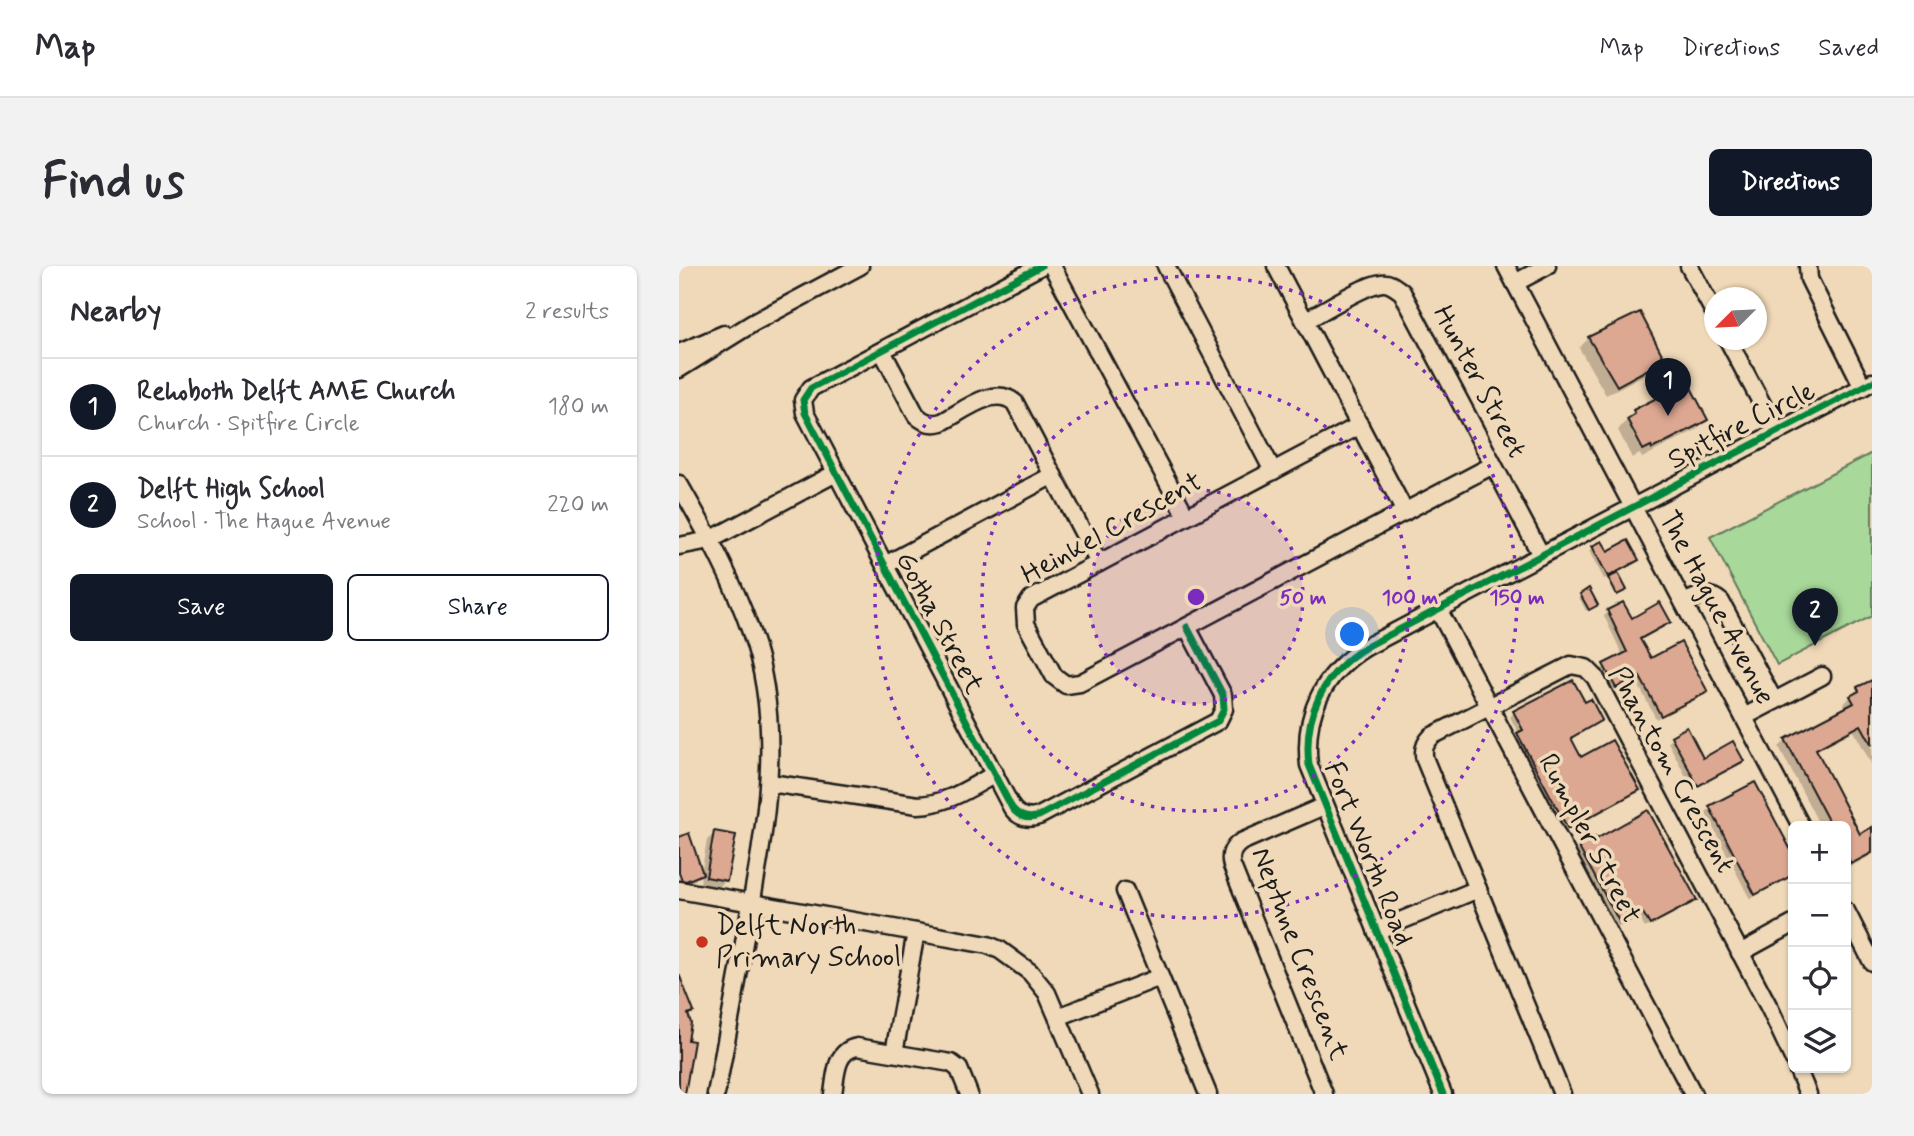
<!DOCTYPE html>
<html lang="en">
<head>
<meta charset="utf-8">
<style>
  :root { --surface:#fff; --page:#f2f2f3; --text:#2b2b33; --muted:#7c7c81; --line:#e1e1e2; --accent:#111827 }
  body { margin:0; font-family:Mynerve,sans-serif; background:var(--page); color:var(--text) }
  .controls { position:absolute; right:21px; bottom:21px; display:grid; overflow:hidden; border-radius:10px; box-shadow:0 2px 5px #0004 }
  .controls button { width:63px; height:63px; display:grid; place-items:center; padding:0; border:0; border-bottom:2px solid var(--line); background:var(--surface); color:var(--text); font:35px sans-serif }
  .compass { position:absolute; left:1025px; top:21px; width:63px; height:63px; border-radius:50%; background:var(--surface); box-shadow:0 2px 5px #0004; rotate:246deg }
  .you { position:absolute; left:674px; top:369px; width:24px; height:24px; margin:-18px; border:5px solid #fff; border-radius:50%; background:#1a73e8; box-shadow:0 0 0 10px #1a73e833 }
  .badge { display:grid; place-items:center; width:46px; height:46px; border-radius:50%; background:var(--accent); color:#fff; font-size:23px; font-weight:700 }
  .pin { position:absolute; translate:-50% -58px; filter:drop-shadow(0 2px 4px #0008) }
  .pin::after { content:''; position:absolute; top:37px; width:24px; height:21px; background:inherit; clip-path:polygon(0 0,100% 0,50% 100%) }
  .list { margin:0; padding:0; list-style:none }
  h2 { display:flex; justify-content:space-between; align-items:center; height:91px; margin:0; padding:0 28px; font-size:30px }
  h2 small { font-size:23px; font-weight:400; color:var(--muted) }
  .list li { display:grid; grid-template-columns:46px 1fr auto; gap:21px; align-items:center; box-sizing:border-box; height:98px; padding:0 28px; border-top:2px solid var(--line) }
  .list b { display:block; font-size:26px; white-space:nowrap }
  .list p { margin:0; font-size:23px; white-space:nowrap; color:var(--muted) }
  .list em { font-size:23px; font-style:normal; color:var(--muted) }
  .actions { display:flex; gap:14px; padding:21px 28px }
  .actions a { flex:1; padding:16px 0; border:2px solid var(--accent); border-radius:10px; text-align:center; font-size:24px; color:var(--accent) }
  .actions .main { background:var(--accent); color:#fff }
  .icon { flex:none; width:38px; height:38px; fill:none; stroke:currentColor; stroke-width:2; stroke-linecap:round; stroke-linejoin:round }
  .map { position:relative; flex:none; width:1193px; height:828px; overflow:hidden; border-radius:10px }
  header { display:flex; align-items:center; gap:42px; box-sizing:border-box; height:98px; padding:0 35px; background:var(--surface); border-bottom:2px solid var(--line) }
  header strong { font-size:33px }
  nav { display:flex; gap:38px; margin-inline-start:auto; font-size:24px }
  .intro { display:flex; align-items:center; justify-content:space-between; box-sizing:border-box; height:168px; padding:0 42px }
  h1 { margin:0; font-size:49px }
  .button { padding:18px 32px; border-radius:10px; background:var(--accent); color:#fff; font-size:24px; font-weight:700 }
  main { display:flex; gap:42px; padding:0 42px }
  aside { flex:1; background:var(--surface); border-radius:10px; box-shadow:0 2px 5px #0004 }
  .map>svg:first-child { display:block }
  .green { fill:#a8d99a; stroke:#627a5b; stroke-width:2 }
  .shadow { fill:#0003 }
  .building { fill:#dda892; stroke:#1c1c1c; stroke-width:2 }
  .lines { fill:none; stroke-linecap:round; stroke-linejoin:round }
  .minor-casing { stroke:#1c1c1c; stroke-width:21 }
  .minor { stroke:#f0d9b8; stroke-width:16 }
  .cycleway-casing { stroke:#f0d9b8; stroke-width:11 }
  .cycleway { stroke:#00873e; stroke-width:7 }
  .ring { fill:none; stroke:#7b2cbf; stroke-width:3.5; stroke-dasharray:3.5 7 }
  .poi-dot { fill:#c8321e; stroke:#f0d9b8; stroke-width:2.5 }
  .labels { text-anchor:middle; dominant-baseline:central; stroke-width:7; stroke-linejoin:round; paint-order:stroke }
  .street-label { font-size:28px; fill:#1c1c1c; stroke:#f0d9b8 }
  .poi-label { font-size:28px; fill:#1c1c1c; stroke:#f0d9b8; text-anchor:start }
  .centre { fill:#7b2cbf; stroke:#f0d9b8; stroke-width:3.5 }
  .ring-label { font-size:21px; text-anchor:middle; font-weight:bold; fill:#7b2cbf; stroke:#f0d9b8; stroke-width:7; stroke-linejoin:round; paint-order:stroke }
</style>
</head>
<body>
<header>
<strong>Map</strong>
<nav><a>Map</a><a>Directions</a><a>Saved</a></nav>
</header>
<div class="intro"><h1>Find us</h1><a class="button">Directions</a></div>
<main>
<aside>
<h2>Nearby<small>2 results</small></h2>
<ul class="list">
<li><span class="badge">1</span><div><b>Rehoboth Delft AME Church</b><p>Church · Spitfire Circle</p></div><em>180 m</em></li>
<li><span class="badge">2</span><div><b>Delft High School</b><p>School · The Hague Avenue</p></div><em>220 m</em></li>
</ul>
<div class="actions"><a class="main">Save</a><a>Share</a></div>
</aside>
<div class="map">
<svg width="1193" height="828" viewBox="0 0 1193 828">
  <rect width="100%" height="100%" fill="#f0d9b8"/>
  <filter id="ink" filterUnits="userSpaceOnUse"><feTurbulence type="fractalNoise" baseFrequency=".0143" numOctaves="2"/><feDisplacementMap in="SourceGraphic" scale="14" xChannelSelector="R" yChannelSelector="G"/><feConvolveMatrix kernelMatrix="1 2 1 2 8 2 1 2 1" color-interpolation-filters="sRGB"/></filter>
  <g filter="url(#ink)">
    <polygon class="green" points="1193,187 1193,350 1098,399 1031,271"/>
    <g class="shadow">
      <polygon points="910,72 984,94 974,104 927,129 900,82"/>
      <polygon points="955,146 1027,154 1017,164 963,192 961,188 953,192 939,164"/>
      <polygon points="922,277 928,287 957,294 937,307 946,323 936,329 929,315 935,309 925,313 910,285"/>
      <polygon points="902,329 916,340 907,345 900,331"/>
      <polygon points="929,346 952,354 990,356 960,374 971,395 1026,426 977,453 956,412 932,425 921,404 944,390 925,350"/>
      <polygon points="1193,414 1193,499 1175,465 1136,485 1181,570 1193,563 1193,589 1167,603 1167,560 1141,560 1100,481 1107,474 1167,443 1165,438 1177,424 1182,434 1180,422"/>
      <polygon points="906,438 921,454 890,473 902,493 958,524 884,566 835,473 840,468 831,451 835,447"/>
      <polygon points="993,471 1024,494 1063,495 1014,524 989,476"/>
      <polygon points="1076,518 1114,591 1114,610 1071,633 1026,546"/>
      <polygon points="36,567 47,614 39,622 21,618 22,608 15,615 0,620 0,572 22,608 28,574"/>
      <polygon points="900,581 1016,634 966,662 959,650 937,662 896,586"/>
    </g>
    <g class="building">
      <polygon points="961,46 986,94 938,120 909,71"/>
      <polygon points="1009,116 1029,154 973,183 972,180 964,184 948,153 956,148 954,144"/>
      <polygon points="949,274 960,294 929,311 913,280 923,275 929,285"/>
      <polygon points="939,307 948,324 938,329 929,312"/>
      <polygon points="910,322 919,339 910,344 901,328"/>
      <polygon points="944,336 953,352 981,336 992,356 961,373 972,392 1002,376 1029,426 982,450 960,409 937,422 924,398 948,386 928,344"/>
      <polygon points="894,414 906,436 912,433 923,454 892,472 902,491 933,474 961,524 889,563 838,467 844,464 834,445"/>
      <polygon points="1193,414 1193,479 1182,459 1137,483 1181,568 1193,561 1193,587 1172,598 1167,588 1167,560 1152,560 1106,473 1175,437 1171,430 1180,425 1178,421"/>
      <polygon points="1008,461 1024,492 1054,475 1065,495 1019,520 992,470"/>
      <polygon points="1076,516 1114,588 1114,609 1076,629 1030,540"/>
      <polygon points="969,544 1018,634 971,659 964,647 942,659 899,580 916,571 917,573"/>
      <polygon points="35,565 57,569 48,615 27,611"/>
      <polygon points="10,567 24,608 7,615 3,614 0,607 0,571"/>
      <polygon points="0,708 15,746 9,748 12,757 9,774 15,775 6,828 0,827"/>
    </g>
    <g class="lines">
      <g class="minor-casing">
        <g id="minor">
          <path d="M362,0l-230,122 -8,12 2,13 207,395c7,9 16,12 27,8l179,-95 6,-12 -1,-14 -36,-68"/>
          <polyline points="373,0 507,250"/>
          <polyline points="487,0 594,205"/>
          <polyline points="597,0 726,246"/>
          <polyline points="827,0 1122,560"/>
          <polyline points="1010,0 1036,48"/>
          <polyline points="1129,0 1130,13 1184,121"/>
          <polyline points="836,17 868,0"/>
          <path d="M626,55c19,-10 58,-36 77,-38 8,-1 13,4 20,9l139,263"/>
          <polyline points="1049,74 1098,166"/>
          <path d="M203,85l34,64c8,8 16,10 26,7 20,-10 52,-38 73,-19l84,160"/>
          <polyline points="0,87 45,68"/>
          <polyline points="0,103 74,57 181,0"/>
          <polyline points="681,159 352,333 346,342 347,358 375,410 387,419 401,417 814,199"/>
          <path d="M0,218c27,47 54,96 72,148 34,95 14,198 -4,294 -10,56 -20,112 -31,168"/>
          <polyline points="0,280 31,274 157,207"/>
          <polyline points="206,299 374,209"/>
          <path d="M1005,337c13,-7 24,-13 37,-1l53,99"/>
          <polyline points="759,343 1014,828"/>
          <polyline points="1065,451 1143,410"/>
          <path d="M91,517l148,22c29,-1 52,-17 77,-31"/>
          <path d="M645,540l-83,36c-9,6 -12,14 -9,24l92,228"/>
          <polyline points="0,624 237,666 309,679 321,684 351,706 368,727 411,828"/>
          <polyline points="446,625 529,828"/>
          <polyline points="1167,645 1193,696"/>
          <polyline points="697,665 799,623"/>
          <polyline points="1061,687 1114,658"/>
          <polyline points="379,751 481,711"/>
          <polyline points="215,787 237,666"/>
          <polyline points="1118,802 1129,828"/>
          <path d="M154,828c3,-19 2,-43 24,-47l94,16 8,6 10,25"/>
          <path d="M764,828l-134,-329c-6,-50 14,-92 57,-118l506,-265"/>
          <path d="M883,828l-137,-334c-3,-10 0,-17 7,-24l139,-71 15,3 9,9 175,332 23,49"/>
        </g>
      </g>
      <use href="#minor" class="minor"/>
      <g class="cycleway-casing">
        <g id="cycleway">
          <path d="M362,0l-230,122 -8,12 2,13 207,395c7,9 16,12 27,8l179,-95 6,-12 -1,-14 -36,-68"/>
          <path d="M764,828l-134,-329c-6,-50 14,-92 57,-118l506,-265"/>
        </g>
      </g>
      <use href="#cycleway" class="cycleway"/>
    </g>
  </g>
  <circle cx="517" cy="331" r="107" fill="#7b2cbf" fill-opacity=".12"/>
  <g class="ring">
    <circle cx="517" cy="331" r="107"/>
    <circle cx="517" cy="331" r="214"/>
    <circle cx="517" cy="331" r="321"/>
  </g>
  <circle class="poi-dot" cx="23" cy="676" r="7"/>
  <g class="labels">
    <g class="street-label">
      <text transform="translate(800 116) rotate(62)">Hunter Street</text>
      <text transform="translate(1063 160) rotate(-27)">Spitfire Circle</text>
      <text transform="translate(433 263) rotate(-29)">Heinkel Crescent</text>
      <text transform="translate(1037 342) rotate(62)">The Hague Avenue</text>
      <text transform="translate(260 357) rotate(62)">Gotha Street</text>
      <text transform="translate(992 504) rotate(61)">Phantom Crescent</text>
      <text transform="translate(910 573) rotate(62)">Rumpler Street</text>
      <text transform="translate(689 588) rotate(68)">Fort Worth Road</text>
      <text transform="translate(620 688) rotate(69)">Neptune Crescent</text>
    </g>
    <g class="poi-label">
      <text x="37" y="660">Delft North<tspan x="37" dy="32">Primary School</tspan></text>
    </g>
  </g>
  <circle cx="517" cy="331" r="10" class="centre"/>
  <g class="ring-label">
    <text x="624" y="338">50 m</text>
    <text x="731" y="338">100 m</text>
    <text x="838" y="338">150 m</text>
  </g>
</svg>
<div class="controls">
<button>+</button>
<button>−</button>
<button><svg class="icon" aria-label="locate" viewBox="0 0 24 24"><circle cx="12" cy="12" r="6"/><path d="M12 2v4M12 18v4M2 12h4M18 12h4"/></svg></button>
<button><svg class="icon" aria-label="layers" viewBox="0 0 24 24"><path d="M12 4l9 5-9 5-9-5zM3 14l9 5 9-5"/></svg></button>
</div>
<svg class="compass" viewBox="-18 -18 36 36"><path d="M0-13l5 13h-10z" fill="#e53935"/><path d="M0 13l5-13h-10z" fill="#7c7c81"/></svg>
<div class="you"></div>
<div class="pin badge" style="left:989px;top:150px">1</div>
<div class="pin badge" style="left:1136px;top:380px">2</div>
</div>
</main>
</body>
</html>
